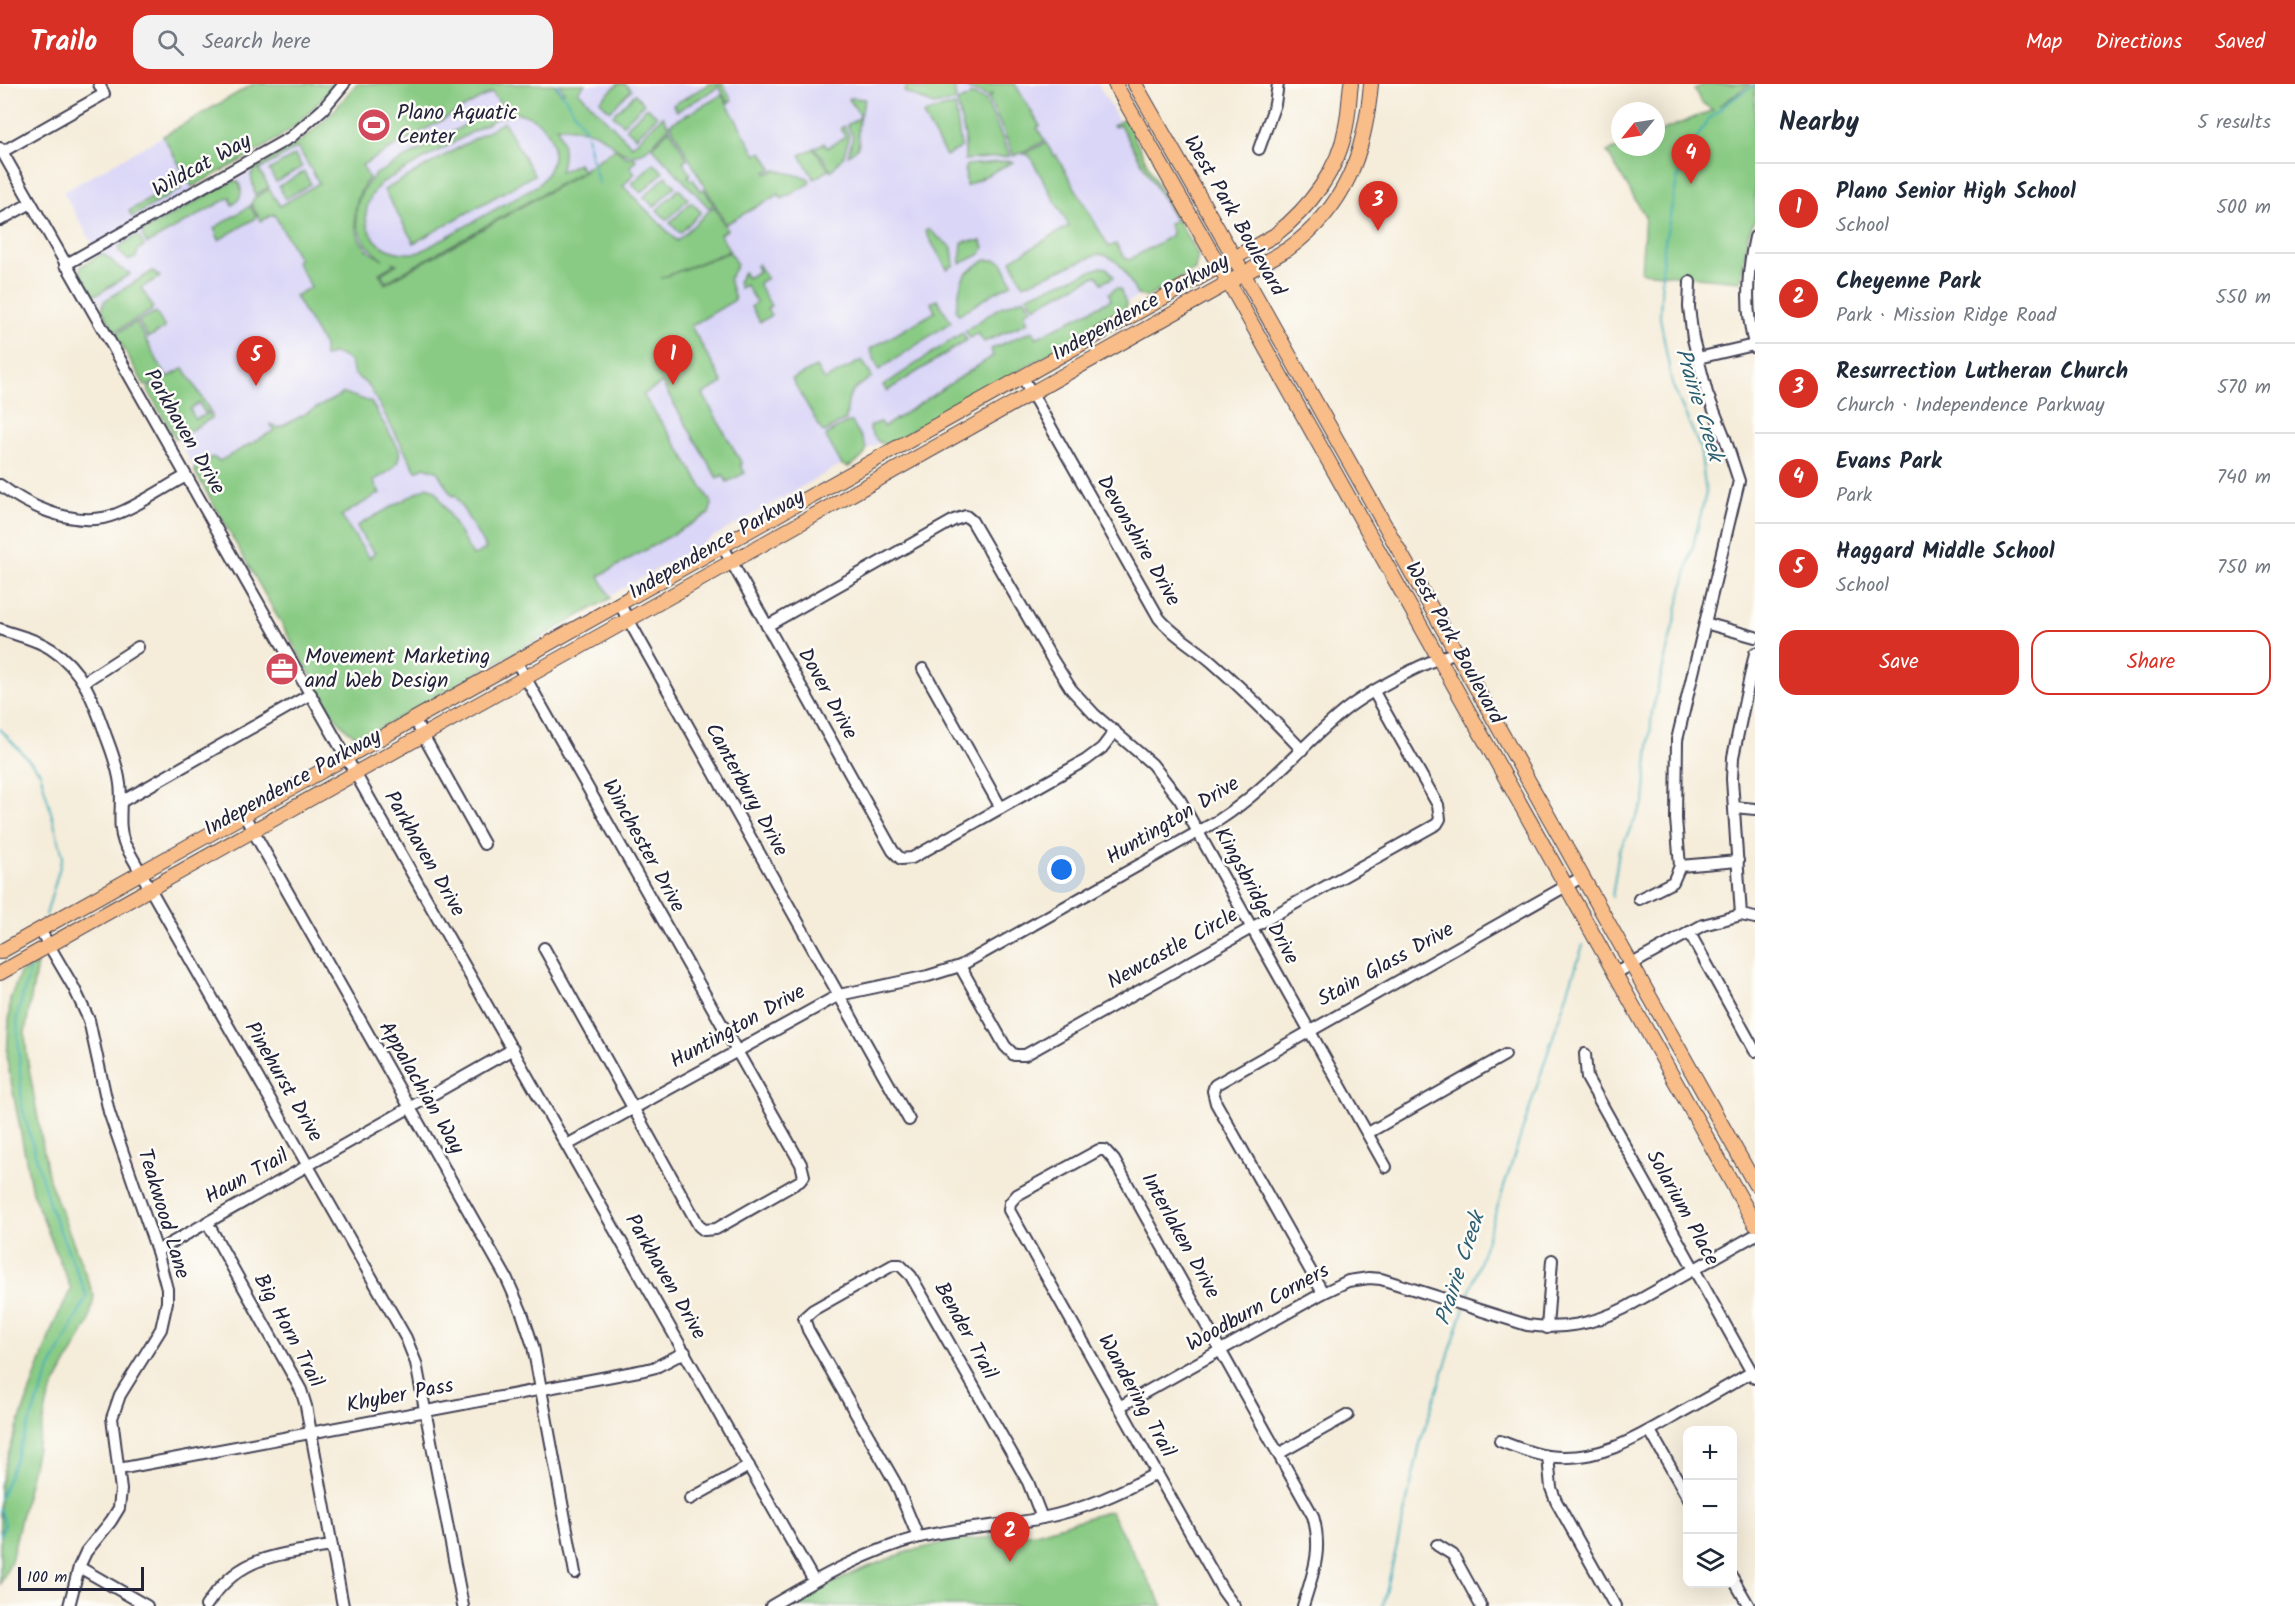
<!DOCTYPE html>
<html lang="en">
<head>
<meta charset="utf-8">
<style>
  :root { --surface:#fff; --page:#f2f2f3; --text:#1f2937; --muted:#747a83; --line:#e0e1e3; --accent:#d93025 }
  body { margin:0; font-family:Kalam,sans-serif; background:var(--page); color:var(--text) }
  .controls { position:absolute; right:18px; bottom:18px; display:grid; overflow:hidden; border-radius:12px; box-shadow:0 6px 24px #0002 }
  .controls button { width:54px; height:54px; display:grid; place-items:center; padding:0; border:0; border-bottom:2px solid var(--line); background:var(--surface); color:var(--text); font:30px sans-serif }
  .compass { position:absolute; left:1611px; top:18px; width:54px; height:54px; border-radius:50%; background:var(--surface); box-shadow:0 6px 24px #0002; rotate:240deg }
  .scale { position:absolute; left:18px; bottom:15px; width:126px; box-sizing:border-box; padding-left:6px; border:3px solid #22223b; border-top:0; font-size:16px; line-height:21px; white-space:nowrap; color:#22223b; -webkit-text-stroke:4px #fdfcf7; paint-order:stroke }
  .you { position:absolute; left:1062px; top:786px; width:21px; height:21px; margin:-15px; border:4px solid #fff; border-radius:50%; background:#1a73e8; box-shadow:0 0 0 9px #1a73e833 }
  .badge { display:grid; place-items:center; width:39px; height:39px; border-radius:50%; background:var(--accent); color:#fff; font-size:20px; font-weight:700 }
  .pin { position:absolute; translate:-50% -50px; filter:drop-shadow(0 2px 3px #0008) }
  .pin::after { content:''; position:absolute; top:32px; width:21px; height:18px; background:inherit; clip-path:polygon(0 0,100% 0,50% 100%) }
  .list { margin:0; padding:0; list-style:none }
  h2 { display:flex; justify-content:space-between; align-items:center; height:78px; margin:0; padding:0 24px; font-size:26px }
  h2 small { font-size:20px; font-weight:400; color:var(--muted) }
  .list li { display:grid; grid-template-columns:39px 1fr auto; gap:18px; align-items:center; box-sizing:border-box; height:90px; padding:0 24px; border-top:2px solid var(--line) }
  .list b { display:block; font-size:22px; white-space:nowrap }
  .list p { margin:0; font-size:20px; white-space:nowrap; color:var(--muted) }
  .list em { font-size:20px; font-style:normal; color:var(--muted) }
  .actions { display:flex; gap:12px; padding:18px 24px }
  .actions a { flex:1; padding:14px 0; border:2px solid var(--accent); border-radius:18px; text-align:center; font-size:21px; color:var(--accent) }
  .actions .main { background:var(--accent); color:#fff }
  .icon { flex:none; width:33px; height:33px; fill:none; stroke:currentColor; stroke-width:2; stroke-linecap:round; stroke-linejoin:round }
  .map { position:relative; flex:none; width:1755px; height:1522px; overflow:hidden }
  header { display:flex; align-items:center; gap:36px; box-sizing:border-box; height:84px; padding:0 30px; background:var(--accent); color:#fff }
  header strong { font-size:28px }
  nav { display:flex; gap:33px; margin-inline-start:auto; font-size:21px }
  .search { width:420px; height:54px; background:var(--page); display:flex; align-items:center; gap:15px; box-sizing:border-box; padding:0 21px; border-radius:18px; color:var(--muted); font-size:22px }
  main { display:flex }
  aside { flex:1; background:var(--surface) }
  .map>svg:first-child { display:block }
  .built { fill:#dad6f7 }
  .green { fill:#89cb84; stroke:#567660; stroke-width:1.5; fill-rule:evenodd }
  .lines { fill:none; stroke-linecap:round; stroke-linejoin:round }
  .stream { stroke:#3dacba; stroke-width:2 }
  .minor-casing { stroke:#424053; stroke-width:14 }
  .major-casing { stroke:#424053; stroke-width:16 }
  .minor { stroke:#fff; stroke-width:10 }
  .major { stroke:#f8bd89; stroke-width:14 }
  .labels { text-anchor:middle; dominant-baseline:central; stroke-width:5; stroke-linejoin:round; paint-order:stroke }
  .poi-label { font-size:21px; fill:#22223b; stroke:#fdfcf7; text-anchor:start }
  .street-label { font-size:21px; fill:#22223b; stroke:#fdfcf7 }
  .water-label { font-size:22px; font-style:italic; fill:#2e6074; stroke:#fdfcf7 }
</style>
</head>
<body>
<header>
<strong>Trailo</strong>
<div class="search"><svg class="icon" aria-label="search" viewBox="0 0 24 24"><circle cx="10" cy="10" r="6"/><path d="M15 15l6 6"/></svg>Search here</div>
<nav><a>Map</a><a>Directions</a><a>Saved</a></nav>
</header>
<main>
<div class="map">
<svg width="1755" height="1522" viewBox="0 0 1755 1522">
  <rect width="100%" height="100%" fill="#fdfcf7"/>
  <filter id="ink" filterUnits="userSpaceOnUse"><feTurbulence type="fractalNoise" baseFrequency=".0167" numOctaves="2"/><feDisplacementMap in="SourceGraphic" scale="12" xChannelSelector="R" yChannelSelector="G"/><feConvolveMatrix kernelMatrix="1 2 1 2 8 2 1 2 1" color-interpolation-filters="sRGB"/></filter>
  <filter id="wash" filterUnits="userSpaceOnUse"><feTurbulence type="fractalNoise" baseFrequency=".008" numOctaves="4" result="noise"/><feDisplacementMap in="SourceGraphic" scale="24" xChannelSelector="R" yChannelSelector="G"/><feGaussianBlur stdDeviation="1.35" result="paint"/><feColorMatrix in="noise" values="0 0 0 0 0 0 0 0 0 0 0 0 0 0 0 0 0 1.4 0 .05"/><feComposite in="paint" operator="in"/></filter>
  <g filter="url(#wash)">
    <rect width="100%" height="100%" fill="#f5ecd9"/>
    <polygon class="built" points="503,0 1098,0 1199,178 367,649 237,460 81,185 100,173 63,108 163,52 199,117 302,57"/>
    <g class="green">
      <path d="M253,0h81c-12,15 -24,29 -38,41 -31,25 -70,43 -104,62l-29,-51z"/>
      <path d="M356,0h198l7,9 3,-2 -5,-7h26l-7,7 54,55 31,-30 6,11c-8,8 -18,21 -28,26 -18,8 -31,-14 -46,-20 -12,-4 -26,-6 -38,-6 7,16 8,28 3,45l18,-9 5,8 -197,111 -5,-8 16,-10 -6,-2 4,2 -16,9 6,11 200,-113 -1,-2 31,-20 11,8h8l2,3 -6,7 5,6 -12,13 54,55 37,-35 13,24 -7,4 9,16 -2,2 -66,26 69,-26 7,13 -8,14 6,21 -44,26 32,57 -20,11 39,70 -2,1 5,8 -18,9 -4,-7 -6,3 -55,-95 -19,12 37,55 32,54 -3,10 -110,62 12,22 -245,138c-15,4 -22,-11 -32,-20l-140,-246 2,-3 16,-10 8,4 55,-31 -6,-6 10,4 65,-35 27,9 28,47c3,18 -13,24 -26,32l7,12 -39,23 28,42 6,-5 -10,-12 -8,-15 70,-39 8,3 38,66 13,-7 -31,-54 -3,1 -15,-25 -13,-4 -8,4 -47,-85 -15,-12 -4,-13 -10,-6 -9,-1 -7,3v-11l-29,-50 16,-9 -15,-26 3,-2 -25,-45 -13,7 -10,-17 3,-6 15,-9 11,17 39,-23 -21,-36 -39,23 10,17 -14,8 -4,-20 4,-6 50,-31 28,-26zM492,8l9,13 -125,69c-29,28 -26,63 7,85 -35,-11 -34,-58 -14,-81l-7,-13zM517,29c38,7 48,46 21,72l-118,67c-46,9 -72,-35 -39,-69l118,-66z"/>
      <polygon points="618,0 625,0 631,6 610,27 600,17"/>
      <polygon points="709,0 723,0 732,16 728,19 719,3 677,27 673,21"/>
      <path d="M908,0c17,9 15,5 30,0 4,0 12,0 16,0l2,17 -22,4 -30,-13z"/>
      <polygon points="964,0 1015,0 1040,42 1037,44 1045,57 1014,72 989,15 993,9 988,13 967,4"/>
      <polygon points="1706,0 1750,0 1719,22 1755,0 1755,135 1748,151 1741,197 1641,188 1645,132 1607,68 1620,63 1656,63 1656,49 1713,26 1702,19 1694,5"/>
      <polygon points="635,10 644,20 623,40 613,31"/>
      <polygon points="970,10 986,16 1010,72 965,76 965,53 957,18 969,13"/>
      <polygon points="722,11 756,71 762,68 772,85 766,88 767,90 776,86 808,94 810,97 809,100 782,115 779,110 726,140 670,40"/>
      <path d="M850,14l15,1c-2,9 -7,21 -7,30 0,14 5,17 -10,26l5,-19 -6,-11 12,-7 1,-3 -11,-16z"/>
      <polygon points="955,22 961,63 946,72 923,31 933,26"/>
      <polygon points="647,23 657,32 636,53 626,44"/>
      <path d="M1122,36l4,1 39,78 33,56 -3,15 -47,27 -11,-2c-10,-19 -16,-38 -38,-41l-76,31 -12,-25 58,-34 -40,-71 -6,-1 23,-11 8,13 2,-1 53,92 7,-3 8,13 5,3 42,-24 1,-4 -3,-8 6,-4 -55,-95 -5,2 -2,-1z"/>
      <polygon points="504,38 534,91 414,159 384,106"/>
      <polygon points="844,42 849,51 844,72 831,87 823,73 814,64 824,59 827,64 845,53 841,44"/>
      <polygon points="670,45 687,75 683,77 690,90 688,92 690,96 693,95 700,107 704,105 713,120 709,124 652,63"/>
      <polygon points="813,65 819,71 829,86 814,95 800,71"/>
      <polygon points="295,71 302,83 276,98 269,86"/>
      <polygon points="1009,77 1013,78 966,102 965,83 967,81"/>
      <polygon points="653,79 663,88 641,109 632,100"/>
      <polygon points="304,88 311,100 285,115 279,102"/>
      <polygon points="666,92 675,102 654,123 644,113"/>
      <path d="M233,97l5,1c6,9 3,18 -6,23l-2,-8 -83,47 -5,-9 1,-4z"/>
      <polygon points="177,99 181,105 132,133 129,127"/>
      <polygon points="679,105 688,115 667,136 657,126"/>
      <polygon points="691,118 701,128 680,149 670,139"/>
      <polygon points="250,122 256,132 254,135 219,156 214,144"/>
      <polygon points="928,145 952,164 954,181 947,185 925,147"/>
      <polygon points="136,152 139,153 144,162 138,166 136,174 128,176 119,168 119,162"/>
      <polygon points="966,157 981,157 984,163 981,170 960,180 962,159"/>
      <path d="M102,170c11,4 14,15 26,18l2,2 -32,20h-5l-13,-23 1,-5z"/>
      <path d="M986,176h9l7,2 10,22 -20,10 -33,21 -3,-5c6,-31 1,-34 30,-50z"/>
      <polygon points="758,180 767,194 760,198 759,201 771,222 767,224 771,232 760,238 751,223 756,218 746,201 740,204 738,198 744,188 747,194 759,187 756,182"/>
      <polygon points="1101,183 1107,184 1114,193 1102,199 1097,191 1034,223 1027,212"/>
      <polygon points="153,187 160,193 141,204 153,223 151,227 116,247 114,246 102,226 104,217"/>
      <path d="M1116,204l4,1 7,17 -5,7 -233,131c-11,1 -14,-6 -19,-14v-4l10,-4 4,5 109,-71 -2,-7 41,-18 4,7 75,-38 -2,-7z"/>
      <polygon points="1024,214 1031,225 1024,229 1028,238 984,258 978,249 970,254 965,247 999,224"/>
      <polygon points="937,215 951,238 879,286 870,265 935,228 931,219"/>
      <polygon points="156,228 165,244 148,254 138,237"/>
      <polygon points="136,238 166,292 148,302 145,302 116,251 117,249"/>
      <polygon points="962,249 967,256 887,307 883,302"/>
      <path d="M862,276l10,17c-25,17 -23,13 -26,42l-21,13 -3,-1 -30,-52 24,-12 7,12 2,1z"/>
      <polygon points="184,284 210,327 205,329 199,319 190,325 195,335 211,329 212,332 212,334 177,354 175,354 148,306 149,304"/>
      <path d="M848,338h4c13,23 25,30 -4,45l-6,-2 -16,-28 1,-3z"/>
      <polygon points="37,880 25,949 27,973 49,1096 94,1212 89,1238 49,1312 11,1477 0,1501 0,1400 7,1373 53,1242 71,1205 32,1108 7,976 10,915 20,889"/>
      <polygon points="1110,1427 1163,1522 789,1522 855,1488 906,1468 952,1457 1036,1449"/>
    </g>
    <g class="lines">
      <g class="stream">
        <polyline points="556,0 586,46"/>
        <polyline points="587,51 592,77"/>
        <polyline points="593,81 599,99"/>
        <polyline points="0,645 40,688 63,772 46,831"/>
        <polyline points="1612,813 1619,767 1644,718 1652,628 1706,409 1700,364 1672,300 1660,233 1663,168 1677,96 1696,55 1708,36 1726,20 1755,0"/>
        <polyline points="1466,1219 1583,861"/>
        <polyline points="0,1415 50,1285 87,1212 50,1123 22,1023 17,933 30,885"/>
        <polyline points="0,1424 5,1441 0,1451"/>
        <polyline points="1383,1522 1421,1356 1464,1224"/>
      </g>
    </g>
  </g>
  <g filter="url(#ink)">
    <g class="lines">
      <g class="minor-casing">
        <g id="minor">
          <polyline points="0,64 814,1497"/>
          <polyline points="1259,65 1275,20 1278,0"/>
          <polyline points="2,68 104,10 99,0"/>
          <polyline points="0,136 31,119"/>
          <path d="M1755,153c-8,35 -10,75 0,111"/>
          <polyline points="65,181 291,53 323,25 344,0"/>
          <polyline points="1698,274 1754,261"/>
          <path d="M1023,294l136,240c15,18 36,29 53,44 32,28 61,57 90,88"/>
          <path d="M0,401c28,21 67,39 103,33 23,-4 62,-31 83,-42"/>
          <polyline points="722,461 893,767 901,775 912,774 1086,676 1102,664 1115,647"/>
          <polyline points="619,519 909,1036"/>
          <polyline points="1705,539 1755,553"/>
          <polyline points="767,542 954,436 966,432 972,437 1052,575 1071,605 1094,630 1152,680 1180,716 1386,1083"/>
          <path d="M0,545c17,7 35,9 51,20 32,20 43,53 55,87 6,16 12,31 14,48 3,20 -3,40 4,59l282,495 10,25 47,243"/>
          <polyline points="516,577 801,1080 804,1092 800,1097 716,1145 704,1146 699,1142 544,864"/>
          <polyline points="923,585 1001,724"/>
          <polyline points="84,598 138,563"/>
          <polyline points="414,635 484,760"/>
          <polyline points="121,718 311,610"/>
          <polyline points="1734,723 1755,725"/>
          <polyline points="244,731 507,1195 522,1229 533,1262 575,1489"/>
          <polyline points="1680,782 1738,777"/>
          <polyline points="1639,815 1673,798 1680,782 1676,735 1677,656 1739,397 1725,354 1707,309 1693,255 1689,223 1690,198"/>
          <polyline points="1741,831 1732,695 1733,673 1755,569"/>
          <polyline points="40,846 74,904 89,936 109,1028 157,1167 167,1205 167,1218 161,1245 120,1311 112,1334 121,1406 119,1424 111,1437 86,1468 79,1483 69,1522"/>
          <polyline points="1689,848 1755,967"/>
          <polyline points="960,882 1005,962 1014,971 1025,971 1437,740 1440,735 1438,721 1374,608"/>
          <polyline points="1614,890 1703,841 1741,831 1755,834"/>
          <polyline points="1585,970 1587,994 1755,1294"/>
          <polyline points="1368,1049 1505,971"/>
          <path d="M567,1061l272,-150 89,-19 32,-10 259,-146c46,-30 79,-70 120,-105 24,-21 86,-54 116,-62"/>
          <polyline points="207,1138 301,1306 306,1322 343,1522"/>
          <polyline points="157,1167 513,965"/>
          <polyline points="1323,1209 1216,1019 1213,1007 1215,1001 1582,793"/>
          <polyline points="1547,1244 1552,1176"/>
          <path d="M1119,1323l204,-114 25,-12 21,-3 12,1 146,46c36,5 66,-1 98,-17l130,-73"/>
          <polyline points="1650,1347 1688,1414"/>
          <path d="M1500,1357c16,6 32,13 48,15 50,7 91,-19 132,-43 24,-13 48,-27 72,-41"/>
          <polyline points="1280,1369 1348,1331"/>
          <polyline points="1548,1372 1551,1404 1556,1417 1615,1522"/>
          <polyline points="119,1385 644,1286 656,1283 685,1268"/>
          <polyline points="690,1415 749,1382"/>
          <polyline points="918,1453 896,1400 808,1246 804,1234 813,1226 893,1181 900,1181 911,1192 1028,1398 1042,1434"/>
          <polyline points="1437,1461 1453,1471 1481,1522"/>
          <polyline points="79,1483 147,1522"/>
          <polyline points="1732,1493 1749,1522"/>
          <path d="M206,1522c34,-52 69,-50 125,-60"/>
          <path d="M771,1522c48,-28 95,-55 149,-69 40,-10 81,-10 122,-19 41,-8 78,-25 115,-45"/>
          <path d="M1234,1522l-11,-15 -214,-381 1,-7 7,-8 82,-45h6l9,10 199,356c10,35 0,57 -10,90"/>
        </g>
      </g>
      <g class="major-casing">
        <g id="major">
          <polyline points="1115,0 1229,199 1755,1140"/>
          <polyline points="1135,0 1251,203 1755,1100"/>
          <path d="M0,868l1275,-717c34,-27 64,-65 71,-109 3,-14 3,-28 5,-42"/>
          <path d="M0,889l1288,-724c58,-42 77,-96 83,-165"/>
        </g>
      </g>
      <use href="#minor" class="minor"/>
      <use href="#major" class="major"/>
    </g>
  </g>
  <defs>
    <g id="stadium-disc" transform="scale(1.725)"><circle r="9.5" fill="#d1495b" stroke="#fdfcf7"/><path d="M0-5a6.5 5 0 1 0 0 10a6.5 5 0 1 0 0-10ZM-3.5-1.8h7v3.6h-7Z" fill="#fff"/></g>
    <g id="office-disc" transform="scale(1.725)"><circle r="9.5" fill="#d1495b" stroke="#fdfcf7"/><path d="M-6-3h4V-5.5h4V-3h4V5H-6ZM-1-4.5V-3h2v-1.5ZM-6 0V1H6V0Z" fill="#fff"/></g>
  </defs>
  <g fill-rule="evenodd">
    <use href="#stadium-disc" x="374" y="41"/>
    <use href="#office-disc" x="282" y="585"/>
  </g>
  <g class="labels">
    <g class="poi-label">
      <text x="397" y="29">Plano Aquatic<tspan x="397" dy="24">Center</tspan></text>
      <text x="305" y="573">Movement Marketing<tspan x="305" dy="24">and Web Design</tspan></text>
    </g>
    <g class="street-label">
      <text transform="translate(202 82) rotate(-29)">Wildcat Way</text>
      <text transform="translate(1234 132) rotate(60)">West Park Boulevard</text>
      <text transform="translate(1141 224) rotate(-29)">Independence Parkway</text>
      <text transform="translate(184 348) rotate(60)">Parkhaven Drive</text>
      <text transform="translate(1138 457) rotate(60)">Devonshire Drive</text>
      <text transform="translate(717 461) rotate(-30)">Independence Parkway</text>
      <text transform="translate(1454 559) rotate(61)">West Park Boulevard</text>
      <text transform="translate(827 610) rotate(61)">Dover Drive</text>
      <text transform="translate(293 699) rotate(-29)">Independence Parkway</text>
      <text transform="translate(746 706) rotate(61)">Canterbury Drive</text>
      <text transform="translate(1173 737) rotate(-31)">Huntington Drive</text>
      <text transform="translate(643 762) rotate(61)">Winchester Drive</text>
      <text transform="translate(424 770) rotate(60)">Parkhaven Drive</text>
      <text transform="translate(1256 812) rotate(61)">Kingsbridge Drive</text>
      <text transform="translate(1173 865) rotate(-29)">Newcastle Circle</text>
      <text transform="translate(1386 881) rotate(-29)">Stain Glass Drive</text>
      <text transform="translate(738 943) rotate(-29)">Huntington Drive</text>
      <text transform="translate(283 998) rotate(60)">Pinehurst Drive</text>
      <text transform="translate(421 1004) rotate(60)">Appalachian Way</text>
      <text transform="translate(247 1093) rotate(-29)">Haun Trail</text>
      <text transform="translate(1682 1124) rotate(61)">Solarium Place</text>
      <text transform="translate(163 1130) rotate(73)">Teakwood Lane</text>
      <text transform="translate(1180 1152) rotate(61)">Interlaken Drive</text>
      <text transform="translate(665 1193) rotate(60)">Parkhaven Drive</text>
      <text transform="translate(1258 1224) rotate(-29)">Woodburn Corners</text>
      <text transform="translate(288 1247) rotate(62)">Big Horn Trail</text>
      <text transform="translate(965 1247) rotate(61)">Bender Trail</text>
      <text transform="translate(400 1312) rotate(-11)">Khyber Pass</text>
      <text transform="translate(1136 1312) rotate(61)">Wandering Trail</text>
    </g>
    <g class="water-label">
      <text transform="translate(1698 321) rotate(73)">Prairie Creek</text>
      <text transform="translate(1461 1185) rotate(-72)">Prairie Creek</text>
    </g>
  </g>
</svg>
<div class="controls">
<button>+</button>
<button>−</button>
<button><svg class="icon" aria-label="layers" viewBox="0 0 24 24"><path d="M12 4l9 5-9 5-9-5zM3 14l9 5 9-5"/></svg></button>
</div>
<svg class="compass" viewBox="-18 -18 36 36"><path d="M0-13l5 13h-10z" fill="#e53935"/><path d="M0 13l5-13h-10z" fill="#747a83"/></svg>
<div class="scale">100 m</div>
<div class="you"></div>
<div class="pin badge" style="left:673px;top:301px">1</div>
<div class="pin badge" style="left:1010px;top:1478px">2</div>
<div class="pin badge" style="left:1378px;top:147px">3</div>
<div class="pin badge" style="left:1691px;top:100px">4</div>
<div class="pin badge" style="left:256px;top:302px">5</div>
</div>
<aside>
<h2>Nearby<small>5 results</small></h2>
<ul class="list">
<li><span class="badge">1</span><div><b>Plano Senior High School</b><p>School</p></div><em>500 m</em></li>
<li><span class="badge">2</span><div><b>Cheyenne Park</b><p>Park · Mission Ridge Road</p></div><em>550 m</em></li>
<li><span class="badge">3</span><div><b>Resurrection Lutheran Church</b><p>Church · Independence Parkway</p></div><em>570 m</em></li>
<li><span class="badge">4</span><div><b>Evans Park</b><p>Park</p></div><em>740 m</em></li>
<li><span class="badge">5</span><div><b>Haggard Middle School</b><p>School</p></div><em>750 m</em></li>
</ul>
<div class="actions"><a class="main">Save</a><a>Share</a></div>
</aside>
</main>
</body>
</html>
